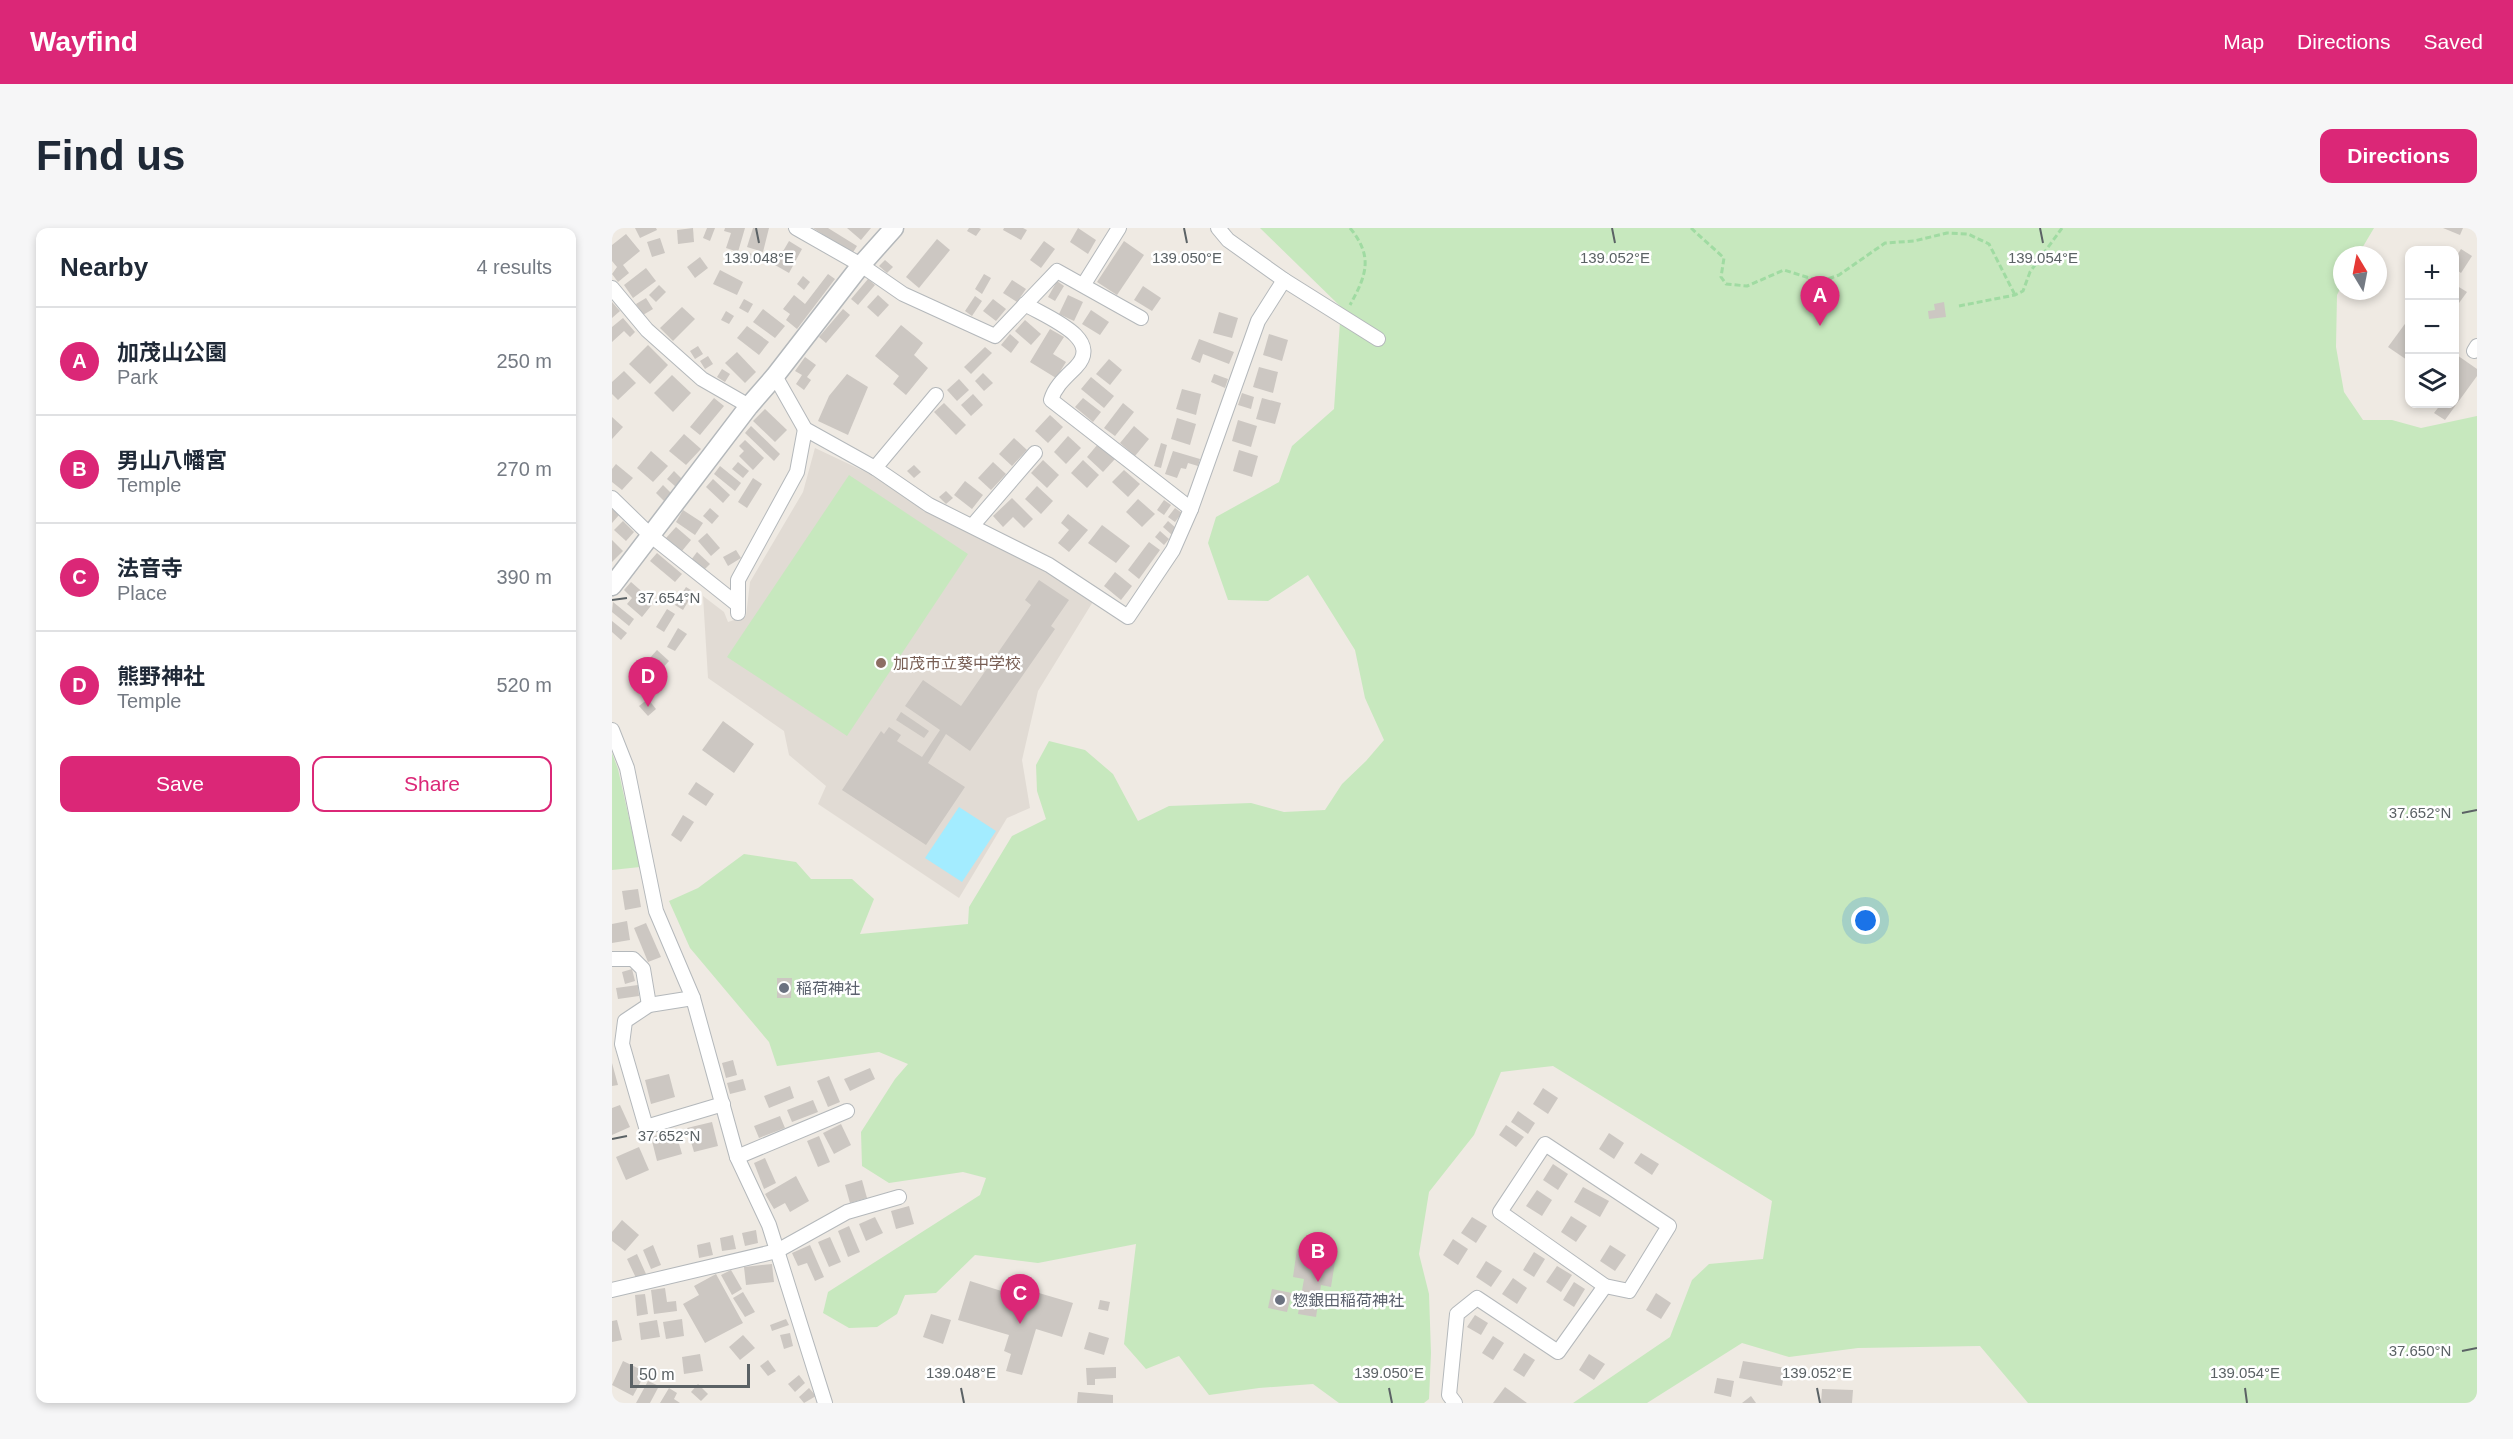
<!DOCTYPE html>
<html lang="en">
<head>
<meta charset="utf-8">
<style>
  :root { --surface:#fff; --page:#f6f6f7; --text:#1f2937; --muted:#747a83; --line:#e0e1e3; --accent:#db2777 }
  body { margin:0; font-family:Arial,"Noto Sans JP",sans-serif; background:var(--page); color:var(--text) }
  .controls { position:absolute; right:18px; top:18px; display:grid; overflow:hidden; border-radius:12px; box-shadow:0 3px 9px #0003 }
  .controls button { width:54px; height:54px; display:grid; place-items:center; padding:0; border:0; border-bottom:2px solid var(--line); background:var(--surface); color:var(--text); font:30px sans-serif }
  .compass { position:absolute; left:1721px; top:18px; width:54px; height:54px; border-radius:50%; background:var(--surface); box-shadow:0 3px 9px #0003; rotate:350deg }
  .scale { position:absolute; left:18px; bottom:15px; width:120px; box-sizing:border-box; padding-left:6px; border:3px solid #5b6265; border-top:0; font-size:16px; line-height:21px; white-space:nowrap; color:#5b6265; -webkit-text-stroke:4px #fff; paint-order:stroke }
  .you { position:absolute; left:1254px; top:693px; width:21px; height:21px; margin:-15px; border:4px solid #fff; border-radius:50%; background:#1a73e8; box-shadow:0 0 0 9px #1a73e833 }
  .badge { display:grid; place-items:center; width:39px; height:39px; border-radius:50%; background:var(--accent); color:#fff; font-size:20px; font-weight:700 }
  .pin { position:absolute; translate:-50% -50px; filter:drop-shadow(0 2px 3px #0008) }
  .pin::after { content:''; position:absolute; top:32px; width:21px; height:18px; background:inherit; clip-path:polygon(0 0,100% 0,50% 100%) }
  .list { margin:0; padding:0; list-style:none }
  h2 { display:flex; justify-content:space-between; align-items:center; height:78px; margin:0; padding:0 24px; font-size:26px }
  h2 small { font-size:20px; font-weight:400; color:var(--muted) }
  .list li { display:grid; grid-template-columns:39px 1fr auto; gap:18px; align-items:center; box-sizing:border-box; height:108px; padding:0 24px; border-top:2px solid var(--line) }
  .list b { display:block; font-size:22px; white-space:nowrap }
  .list p { margin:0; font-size:20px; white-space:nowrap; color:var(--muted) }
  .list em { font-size:20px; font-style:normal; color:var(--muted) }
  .actions { display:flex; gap:12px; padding:18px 24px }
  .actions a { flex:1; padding:14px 0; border:2px solid var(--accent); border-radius:12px; text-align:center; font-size:21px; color:var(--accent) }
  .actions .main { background:var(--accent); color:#fff }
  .icon { flex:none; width:33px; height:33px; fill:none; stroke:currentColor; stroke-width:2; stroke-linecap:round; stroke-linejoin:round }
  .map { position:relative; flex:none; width:1865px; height:1175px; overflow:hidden; border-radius:12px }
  header { display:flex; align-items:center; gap:36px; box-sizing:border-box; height:84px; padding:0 30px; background:var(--accent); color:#fff }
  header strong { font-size:28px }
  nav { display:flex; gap:33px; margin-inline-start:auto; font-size:21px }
  .intro { display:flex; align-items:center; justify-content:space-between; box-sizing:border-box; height:144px; padding:0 36px }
  h1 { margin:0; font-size:42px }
  .button { padding:15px 27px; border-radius:12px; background:var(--accent); color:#fff; font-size:21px; font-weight:700 }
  main { display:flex; gap:36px; padding:0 36px }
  aside { flex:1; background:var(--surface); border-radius:12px; box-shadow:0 3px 9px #0003 }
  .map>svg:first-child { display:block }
  .education { fill:#e1dbd4 }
  .green { fill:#c7e8be }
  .water { fill:#a3ecff }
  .building { fill:#ccc7c2 }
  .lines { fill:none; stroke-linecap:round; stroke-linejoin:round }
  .minor-casing { stroke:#b4b8bb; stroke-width:16 }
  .tertiary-casing { stroke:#b4b8bb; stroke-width:21 }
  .path { stroke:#a0dba2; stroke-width:3; stroke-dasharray:6 3; stroke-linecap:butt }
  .minor { stroke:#fff; stroke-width:14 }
  .tertiary { stroke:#fff; stroke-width:18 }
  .ticks { fill:none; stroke:#5b6265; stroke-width:2 }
  .education-dot { fill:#8d6e63; stroke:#fff; stroke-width:2 }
  .worship-dot { fill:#6b7280; stroke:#fff; stroke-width:2 }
  .labels { text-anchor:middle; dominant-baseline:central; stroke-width:5; stroke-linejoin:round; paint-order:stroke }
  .education-label { font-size:16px; fill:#785e54; stroke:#fff; text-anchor:start }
  .worship-label { font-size:16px; fill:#5b616d; stroke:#fff; text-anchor:start }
  .ticks-label { font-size:15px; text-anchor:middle; fill:#5b6265; stroke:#fff; stroke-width:5; stroke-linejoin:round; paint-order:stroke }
</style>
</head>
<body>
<header>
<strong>Wayfind</strong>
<nav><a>Map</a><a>Directions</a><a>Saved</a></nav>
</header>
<div class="intro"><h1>Find us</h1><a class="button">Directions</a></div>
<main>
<aside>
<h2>Nearby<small>4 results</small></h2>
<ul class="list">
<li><span class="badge">A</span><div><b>加茂山公園</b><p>Park</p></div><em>250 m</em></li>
<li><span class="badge">B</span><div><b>男山八幡宮</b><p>Temple</p></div><em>270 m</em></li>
<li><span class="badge">C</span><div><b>法音寺</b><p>Place</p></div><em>390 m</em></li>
<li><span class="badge">D</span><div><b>熊野神社</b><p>Temple</p></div><em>520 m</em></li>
</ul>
<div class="actions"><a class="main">Save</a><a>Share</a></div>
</aside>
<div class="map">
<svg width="1865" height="1175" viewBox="0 0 1865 1175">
  <rect width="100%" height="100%" fill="#efeae3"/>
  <polygon class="education" points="203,220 277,255 482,372 426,463 410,532 418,580 395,590 347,670 206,576 214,558 177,527 172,503 96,450 91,368 112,384 116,394 134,388 138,354 191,264"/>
  <g class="green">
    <polygon points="648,0 1762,0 1746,27 1730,27 1730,57 1725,67 1724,119 1732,164 1751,192 1780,192 1809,200 1865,188 1865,1175 1416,1175 1368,1118 1246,1120 1177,1129 1130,1115 1035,1175 961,1175 1058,1109 1080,1052 1097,1036 1151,1031 1160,973 941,838 889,844 862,907 817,964 807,1026 817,1066 819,1125 817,1171 812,1175 727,1175 701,1156 647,1160 597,1167 567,1128 534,1141 512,1116 524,1016 426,1035 363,1027 324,1065 293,1067 285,1086 265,1099 237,1100 211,1085 216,1064 368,967 374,950 351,944 277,955 250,938 249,904 283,851 296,836 267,824 165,838 157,814 78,720 57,673 86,660 132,626 184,634 199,651 240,651 262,671 248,706 356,696 357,679 400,608 434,591 425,563 424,537 437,513 473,522 501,546 526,593 557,578 639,575 672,584 713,582 730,556 754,533 772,512 753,470 743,422 696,347 656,373 616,372 596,315 604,289 667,254 680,218 722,181 729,79"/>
    <polygon points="237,247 356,326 235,508 115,429"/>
    <polygon points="0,525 6,541 28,639 0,642"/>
  </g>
  <polygon class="water" points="347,579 384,603 350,654 313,630"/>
  <g class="building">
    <polygon points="23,0 44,0 45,2 28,10"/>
    <polygon points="81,0 82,14 66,16 65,2"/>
    <polygon points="95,0 103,0 98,13 91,10"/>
    <polygon points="113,0 133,0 126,24 114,20 119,5 112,3"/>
    <polygon points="141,0 157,0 151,24 135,19"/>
    <polygon points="201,0 216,0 245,18 240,26"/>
    <polygon points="235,0 259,0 249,12"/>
    <polygon points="357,0 367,0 369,1 364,8 355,3"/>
    <polygon points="392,0 411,0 415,2 409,12 391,2"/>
    <polygon points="466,0 484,12 476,26 458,14"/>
    <polygon points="1831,0 1851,0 1848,7"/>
    <polygon points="14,6 28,23 11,37 17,45 6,54 0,46 5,39 0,33 0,17"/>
    <polygon points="48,10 53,25 40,29 35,14"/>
    <polygon points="325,11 338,22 307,60 294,49"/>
    <polygon points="177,13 190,21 177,45 163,37"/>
    <polygon points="432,13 443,21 429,40 418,32"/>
    <polygon points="512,13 532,27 505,67 485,54"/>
    <polygon points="1849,21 1860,28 1849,45 1842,40 1842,32"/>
    <polygon points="136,24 145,29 140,38 131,33"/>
    <polygon points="88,29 96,40 83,50 75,39"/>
    <polygon points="273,32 281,39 275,45 267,38"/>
    <polygon points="34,40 44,53 21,70 12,57"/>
    <polygon points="108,42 131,54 125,67 101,56"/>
    <polygon points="216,46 223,51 185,101 174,92 178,86 171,81 182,67 193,76"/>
    <polygon points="372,46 379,50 370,66 363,61"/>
    <polygon points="191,48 198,54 192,62 185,56"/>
    <polygon points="256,51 263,57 246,77 239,71"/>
    <polygon points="400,52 414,61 405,74 391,65"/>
    <polygon points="445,53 452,58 443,73 436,69"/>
    <polygon points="1842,56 1855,64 1847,75 1842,72"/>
    <polygon points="47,57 54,64 44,74 37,67"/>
    <polygon points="531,58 549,70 540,83 522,72"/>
    <polygon points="266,67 277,77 266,89 255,79"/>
    <polygon points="456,67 471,74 462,93 447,86"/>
    <polygon points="363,68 370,73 360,88 353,83"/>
    <polygon points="34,70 41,81 31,87 24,76"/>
    <polygon points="132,71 141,76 136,85 127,80"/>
    <polygon points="381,71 394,81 384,93 371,83"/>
    <polygon points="0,74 8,83 0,90"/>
    <polygon points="1332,74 1334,89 1317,91 1316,83 1323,82 1322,76"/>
    <polygon points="70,79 83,91 61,113 48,100"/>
    <polygon points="151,81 173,98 163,110 141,94"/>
    <polygon points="231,81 238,87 214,115 207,109"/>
    <polygon points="479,82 497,94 488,107 470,96"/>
    <polygon points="114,83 122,88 117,96 109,92"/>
    <polygon points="607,84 626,90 620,110 601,105"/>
    <polygon points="1798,89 1798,134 1776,119"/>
    <polygon points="11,90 23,104 18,109 12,103 0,114 0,99"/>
    <polygon points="413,92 429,106 419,117 403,103"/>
    <polygon points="289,97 311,115 302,127 316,140 294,167 281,156 287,148 263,128"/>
    <polygon points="135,98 157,114 147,127 125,110"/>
    <polygon points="438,101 452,109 441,126 454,134 444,150 418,134"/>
    <polygon points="398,106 407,114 399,125 389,117"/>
    <polygon points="657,106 676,112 670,133 651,127"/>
    <polygon points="587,111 622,124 617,136 591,126 588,135 579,131"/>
    <polygon points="36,117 56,137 38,156 17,136"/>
    <polygon points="86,118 91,126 83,131 78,123"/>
    <polygon points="373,119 380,125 359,146 352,139"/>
    <polygon points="125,124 144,144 133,155 113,135"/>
    <polygon points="1842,125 1865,141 1865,148 1833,192 1822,185 1829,176 1842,176"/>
    <polygon points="96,128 101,136 93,141 88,133"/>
    <polygon points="193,129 204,137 195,149 199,152 192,162 184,156 190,147 183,143"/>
    <polygon points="497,131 510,142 498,157 484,146"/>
    <polygon points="647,139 666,144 661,165 641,159"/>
    <polygon points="110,141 118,146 113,154 105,149"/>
    <polygon points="12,143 24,155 6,172 0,166 0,154"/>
    <polygon points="371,145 381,155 372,163 363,153"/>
    <polygon points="235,146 256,159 236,207 206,193 217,168"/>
    <polygon points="602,146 616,151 613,160 599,154"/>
    <polygon points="60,147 79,165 61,184 42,165"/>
    <polygon points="479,149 502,168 492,180 469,161"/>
    <polygon points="347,151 357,162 345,173 335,162"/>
    <polygon points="570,161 589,166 584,187 564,181"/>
    <polygon points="630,165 642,169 639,181 626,177"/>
    <polygon points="361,166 371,177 359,188 349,177"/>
    <polygon points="102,170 112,178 88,207 78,199"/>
    <polygon points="471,170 489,184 481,194 463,179"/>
    <polygon points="650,170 669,175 663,196 644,191"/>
    <polygon points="332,175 354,197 344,207 322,184"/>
    <polygon points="511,175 522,184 503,208 492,200"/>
    <polygon points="153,181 175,202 163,214 141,193"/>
    <polygon points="438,187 451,199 436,215 423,203"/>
    <polygon points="0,189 11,199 0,211"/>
    <polygon points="565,190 584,196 578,217 559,211"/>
    <polygon points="626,192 645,198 639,219 620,213"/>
    <polygon points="139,198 168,226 162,233 133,205"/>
    <polygon points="522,198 537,211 523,228 508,215"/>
    <polygon points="72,206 89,221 74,237 57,223"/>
    <polygon points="456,208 469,220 454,236 442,224"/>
    <polygon points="402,210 415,222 400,238 387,226"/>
    <polygon points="133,212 152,230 141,242 127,228 132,223 127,218"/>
    <polygon points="549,215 555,217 549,240 542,238"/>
    <polygon points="486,216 503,231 491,244 475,229"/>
    <polygon points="627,222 646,228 640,249 621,243"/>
    <polygon points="39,223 56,238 41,254 25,240"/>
    <polygon points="561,223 588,231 586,238 576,235 574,241 569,240 565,250 553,246"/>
    <polygon points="431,232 447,247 435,260 419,245"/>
    <polygon points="471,232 487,247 475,260 459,245"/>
    <polygon points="126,234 137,243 131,250 120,241"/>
    <polygon points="381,234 394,246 379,262 366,250"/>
    <polygon points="4,236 21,250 10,262 0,254 0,241"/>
    <polygon points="302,237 309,244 302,250 295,243"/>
    <polygon points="108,238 129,255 123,263 102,246"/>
    <polygon points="512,242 528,256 516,269 500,254"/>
    <polygon points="62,243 71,252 64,259 55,251"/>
    <polygon points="141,250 150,256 135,280 126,274"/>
    <polygon points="101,251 118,267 111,275 94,259"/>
    <polygon points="353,253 371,267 360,281 342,267"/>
    <polygon points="51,257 60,266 53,274 44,265"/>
    <polygon points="425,258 441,273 429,286 413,271"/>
    <polygon points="334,263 341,270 334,276 327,269"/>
    <polygon points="400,270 421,291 412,300 401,289 391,299 381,288"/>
    <polygon points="526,271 543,286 530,299 514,284"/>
    <polygon points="552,272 559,277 552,287 545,282"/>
    <polygon points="98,280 107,288 100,296 91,288"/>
    <polygon points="563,280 570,285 563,294 556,289"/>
    <polygon points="0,281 7,287 0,295"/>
    <polygon points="71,282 91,295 83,307 64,294"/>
    <polygon points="456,286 476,302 457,324 446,315 457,302 449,295"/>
    <polygon points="11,293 22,304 14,313 2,302"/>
    <polygon points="556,293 565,301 560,307 551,299"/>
    <polygon points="490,297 518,318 504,335 476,315"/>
    <polygon points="64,299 79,312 70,323 54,310"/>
    <polygon points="548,303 557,311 552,317 543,309"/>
    <polygon points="95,305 108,320 99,328 86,313"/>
    <polygon points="0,312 11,323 0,334"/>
    <polygon points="537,314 548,322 527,351 516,342"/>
    <polygon points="124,322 129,330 116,338 111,329"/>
    <polygon points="85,324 98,336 91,343 79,332"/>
    <polygon points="45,325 70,346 63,354 38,333"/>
    <polygon points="503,344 520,358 509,372 492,358"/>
    <polygon points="427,352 457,372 439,398 443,401 358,523 334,506 316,535 353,559 314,617 230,562 269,503 272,506 277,499 289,507 285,513 310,529 328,502 293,478 311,452 349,478 419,377 413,372"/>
    <polygon points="19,354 42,374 30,389 15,376 20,370 12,362"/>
    <polygon points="74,359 82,364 71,382 63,377"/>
    <polygon points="1,374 22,391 17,398 0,384"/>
    <polygon points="55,381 63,386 52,404 44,399"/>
    <polygon points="0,393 15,405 9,412 0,404"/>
    <polygon points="66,400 75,406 63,423 55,419"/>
    <polygon points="45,422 57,433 48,443 36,432"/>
    <polygon points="36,471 44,481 36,488 27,478"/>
    <polygon points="289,484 317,503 312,510 284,492"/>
    <polygon points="111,493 142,516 122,545 90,522"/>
    <polygon points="84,554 102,566 94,578 76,566"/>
    <polygon points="71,587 82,594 69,614 59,607"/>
    <polygon points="26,661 29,679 13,682 10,663"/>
    <polygon points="15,693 18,712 0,715 0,696"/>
    <polygon points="34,695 49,729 36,734 22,700"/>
    <polygon points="20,741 23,753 13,756 10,744"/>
    <polygon points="165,750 180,750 179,770 165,770"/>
    <polygon points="26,757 27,768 6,771 4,760"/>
    <polygon points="121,832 125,847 114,850 110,835"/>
    <polygon points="0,835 6,857 0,858"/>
    <polygon points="258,840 263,851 238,863 232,851"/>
    <polygon points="57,846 63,869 39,876 33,852"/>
    <polygon points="217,848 228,874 216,879 205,853"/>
    <polygon points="131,851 134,862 118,866 115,855"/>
    <polygon points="178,858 182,870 157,880 152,868"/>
    <polygon points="931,860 946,870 936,886 921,876"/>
    <polygon points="201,872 206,884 180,894 175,882"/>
    <polygon points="8,877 18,899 0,907 0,880"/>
    <polygon points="906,883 923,895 916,906 899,894"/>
    <polygon points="168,888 173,900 147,910 142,898"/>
    <polygon points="100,894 106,918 82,924 75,900"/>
    <polygon points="229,896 239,917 222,926 211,905"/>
    <polygon points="894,897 912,909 904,919 887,907"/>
    <polygon points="63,902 70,926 45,933 39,909"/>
    <polygon points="997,905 1012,915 1002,931 987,921"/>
    <polygon points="207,908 218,934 206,939 195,913"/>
    <polygon points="27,919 37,942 14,952 4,929"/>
    <polygon points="1029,925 1047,936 1040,947 1022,935"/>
    <polygon points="153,930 164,955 152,961 142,935"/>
    <polygon points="941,936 956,946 946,962 931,952"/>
    <polygon points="184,948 197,973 178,984 173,975 162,981 153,966"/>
    <polygon points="250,952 255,970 238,975 233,957"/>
    <polygon points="971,959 997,973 988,989 962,974"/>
    <polygon points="925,962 940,972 930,988 914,978"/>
    <polygon points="297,978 302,996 284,1001 279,983"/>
    <polygon points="959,988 975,998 964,1014 949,1004"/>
    <polygon points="263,989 271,1005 254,1013 247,996"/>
    <polygon points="860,989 875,998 864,1015 849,1005"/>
    <polygon points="10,992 27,1007 13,1023 0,1013 0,1004"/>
    <polygon points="237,998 248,1024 236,1029 226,1003"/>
    <polygon points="144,1002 146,1015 133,1018 130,1005"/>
    <polygon points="121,1007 124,1021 110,1023 108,1010"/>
    <polygon points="218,1009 229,1034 217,1039 206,1014"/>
    <polygon points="841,1011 856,1021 846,1037 831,1027"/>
    <polygon points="98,1014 101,1027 87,1030 85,1017"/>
    <polygon points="41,1017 49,1037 39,1041 31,1022"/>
    <polygon points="198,1017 212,1049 203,1053 195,1035 186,1038 180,1025"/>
    <polygon points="998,1017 1014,1027 1003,1043 988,1033"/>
    <polygon points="685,1021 724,1027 719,1059 709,1057 704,1089 686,1086 692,1051 681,1049"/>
    <polygon points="922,1024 933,1031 922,1049 911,1042"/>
    <polygon points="25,1026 34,1046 24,1050 15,1031"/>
    <polygon points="874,1033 890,1043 879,1059 864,1049"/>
    <polygon points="160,1036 162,1054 134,1057 132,1039"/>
    <polygon points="945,1038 960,1047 949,1064 934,1054"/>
    <polygon points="119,1042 130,1061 120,1067 109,1047"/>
    <polygon points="104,1046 131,1095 93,1115 71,1076 87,1067 82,1058"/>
    <polygon points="901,1050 915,1060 905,1076 890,1066"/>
    <polygon points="358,1053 402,1067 398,1079 414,1084 420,1063 461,1075 450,1109 424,1101 410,1147 394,1143 399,1126 392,1123 397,1107 346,1092"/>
    <polygon points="962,1054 973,1061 962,1079 951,1072"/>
    <polygon points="53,1060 55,1074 64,1073 65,1083 42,1086 39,1062"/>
    <polygon points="660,1061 680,1065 675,1084 656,1080"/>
    <polygon points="131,1064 143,1084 133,1089 121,1070"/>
    <polygon points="1044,1065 1059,1075 1049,1091 1034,1082"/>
    <polygon points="33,1066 36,1086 25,1088 23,1067"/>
    <polygon points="488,1072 498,1074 496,1083 486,1081"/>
    <polygon points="319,1086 339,1092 331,1116 311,1109"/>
    <polygon points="863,1087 876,1095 869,1107 855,1099"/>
    <polygon points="70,1091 72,1108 54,1111 51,1094"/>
    <polygon points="174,1091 177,1097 160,1103 158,1097"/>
    <polygon points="5,1092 10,1112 0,1114 0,1093"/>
    <polygon points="45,1092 48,1109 29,1112 27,1095"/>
    <polygon points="477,1104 497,1110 492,1127 472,1121"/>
    <polygon points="178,1105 181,1118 172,1121 168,1107"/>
    <polygon points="131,1107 143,1120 128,1132 117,1119"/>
    <polygon points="881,1108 892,1115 881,1132 870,1125"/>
    <polygon points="912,1125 923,1132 912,1149 901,1142"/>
    <polygon points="88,1126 91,1143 72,1146 70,1129"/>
    <polygon points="977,1126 993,1136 982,1152 967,1142"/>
    <polygon points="156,1132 164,1143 156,1148 148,1138"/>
    <polygon points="11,1133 34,1144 21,1168 0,1157"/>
    <polygon points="1131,1133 1173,1140 1170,1158 1127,1150"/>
    <polygon points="504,1139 504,1150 483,1151 483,1157 475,1157 474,1140"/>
    <polygon points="187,1147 193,1155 183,1164 176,1156"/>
    <polygon points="1105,1150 1122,1153 1119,1169 1102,1165"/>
    <polygon points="36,1153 47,1158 38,1175 24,1175"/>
    <polygon points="86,1156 96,1166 89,1173 79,1164"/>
    <polygon points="893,1159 915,1175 881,1175"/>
    <polygon points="57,1160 65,1165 62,1171 68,1175 48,1175"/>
    <polygon points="197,1160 204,1168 192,1175 187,1169"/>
    <polygon points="1210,1161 1241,1162 1240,1175 1209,1175"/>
    <polygon points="466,1164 501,1167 501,1175 465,1175"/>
    <polygon points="1139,1168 1144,1175 1130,1175"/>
  </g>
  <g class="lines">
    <g class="minor-casing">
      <g id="minor">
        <polyline points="184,0 249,37 291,66 383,108 445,43 529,90"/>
        <polyline points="606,0 616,12 672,52 766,111"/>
        <polyline points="472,56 507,0"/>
        <polyline points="0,60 35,102 90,151 137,178"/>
        <path d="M413,76c21,13 79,34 51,63 -10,10 -21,19 -25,33l140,109"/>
        <polyline points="1862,123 1865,118"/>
        <polyline points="163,148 193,201 263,240 317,277 437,337 516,389 561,322 579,281 646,93 672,52"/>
        <polyline points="263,240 324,167"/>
        <polyline points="0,270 38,307 126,377"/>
        <polyline points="361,297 423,225"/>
        <polyline points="126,385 126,352 185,244 193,201"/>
        <polyline points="0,502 15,540 44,683 81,770 125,929 157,997 213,1175"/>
        <polyline points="0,731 21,731 31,741 37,777"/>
        <polyline points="81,770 37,777 13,793 10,816 34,899 111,876"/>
        <polygon points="933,916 1057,998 1017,1063 993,1058 888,984"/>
        <polyline points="125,929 235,883"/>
        <polyline points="0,1062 165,1023 235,984 287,969"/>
        <polyline points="843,1175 837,1167 845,1086 865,1070 946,1124 993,1058"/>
      </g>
    </g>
    <g class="tertiary-casing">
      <polyline id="tertiary" points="0,358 137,178 163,148 249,37 282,0"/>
    </g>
    <g class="path">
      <path d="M738,0c24,29 16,48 0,77"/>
      <polyline points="1079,0 1112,30 1109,49 1114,56 1135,58 1172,42 1204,52 1213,52 1227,47 1273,15 1302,13 1335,5 1356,6 1377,16 1403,67"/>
      <polyline points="1347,78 1403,67 1411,63 1418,44 1450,0"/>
    </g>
    <use href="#minor" class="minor"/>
    <use href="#tertiary" class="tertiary"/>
  </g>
  <path class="ticks" d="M144,0l3,15M572,0l3,15M1000,0l3,15M1428,0l3,15M0,372l15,-2M1850,585l15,-3M0,911l15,-3M1850,1123l15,-3M349,1160l3,15M777,1160l3,15M1205,1160l3,15M1633,1160l2,15"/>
  <circle class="education-dot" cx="269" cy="435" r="6"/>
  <g class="worship-dot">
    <circle cx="172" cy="760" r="6"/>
    <circle cx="668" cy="1072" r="6"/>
  </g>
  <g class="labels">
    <g class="education-label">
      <text x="281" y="435">加茂市立葵中学校</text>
    </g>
    <g class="worship-label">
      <text x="184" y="760">稲荷神社</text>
      <text x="680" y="1072">惣銀田稲荷神社</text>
    </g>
  </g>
  <g class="ticks-label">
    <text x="147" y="35">139.048°E</text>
    <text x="575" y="35">139.050°E</text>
    <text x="1003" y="35">139.052°E</text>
    <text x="1431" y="35">139.054°E</text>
    <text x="57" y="375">37.654°N</text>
    <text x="1808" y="590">37.652°N</text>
    <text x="57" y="913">37.652°N</text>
    <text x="1808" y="1128">37.650°N</text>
    <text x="349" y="1150">139.048°E</text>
    <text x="777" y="1150">139.050°E</text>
    <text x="1205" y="1150">139.052°E</text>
    <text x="1633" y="1150">139.054°E</text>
  </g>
</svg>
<div class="controls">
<button>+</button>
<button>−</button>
<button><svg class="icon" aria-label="layers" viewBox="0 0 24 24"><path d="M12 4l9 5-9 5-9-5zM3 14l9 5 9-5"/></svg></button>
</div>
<svg class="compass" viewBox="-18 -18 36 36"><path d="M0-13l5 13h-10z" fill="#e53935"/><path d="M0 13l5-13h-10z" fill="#747a83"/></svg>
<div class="scale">50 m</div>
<div class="you"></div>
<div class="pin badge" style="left:1208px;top:98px">A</div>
<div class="pin badge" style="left:706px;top:1054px">B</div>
<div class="pin badge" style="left:408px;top:1096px">C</div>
<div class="pin badge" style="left:36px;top:479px">D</div>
</div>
</main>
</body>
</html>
